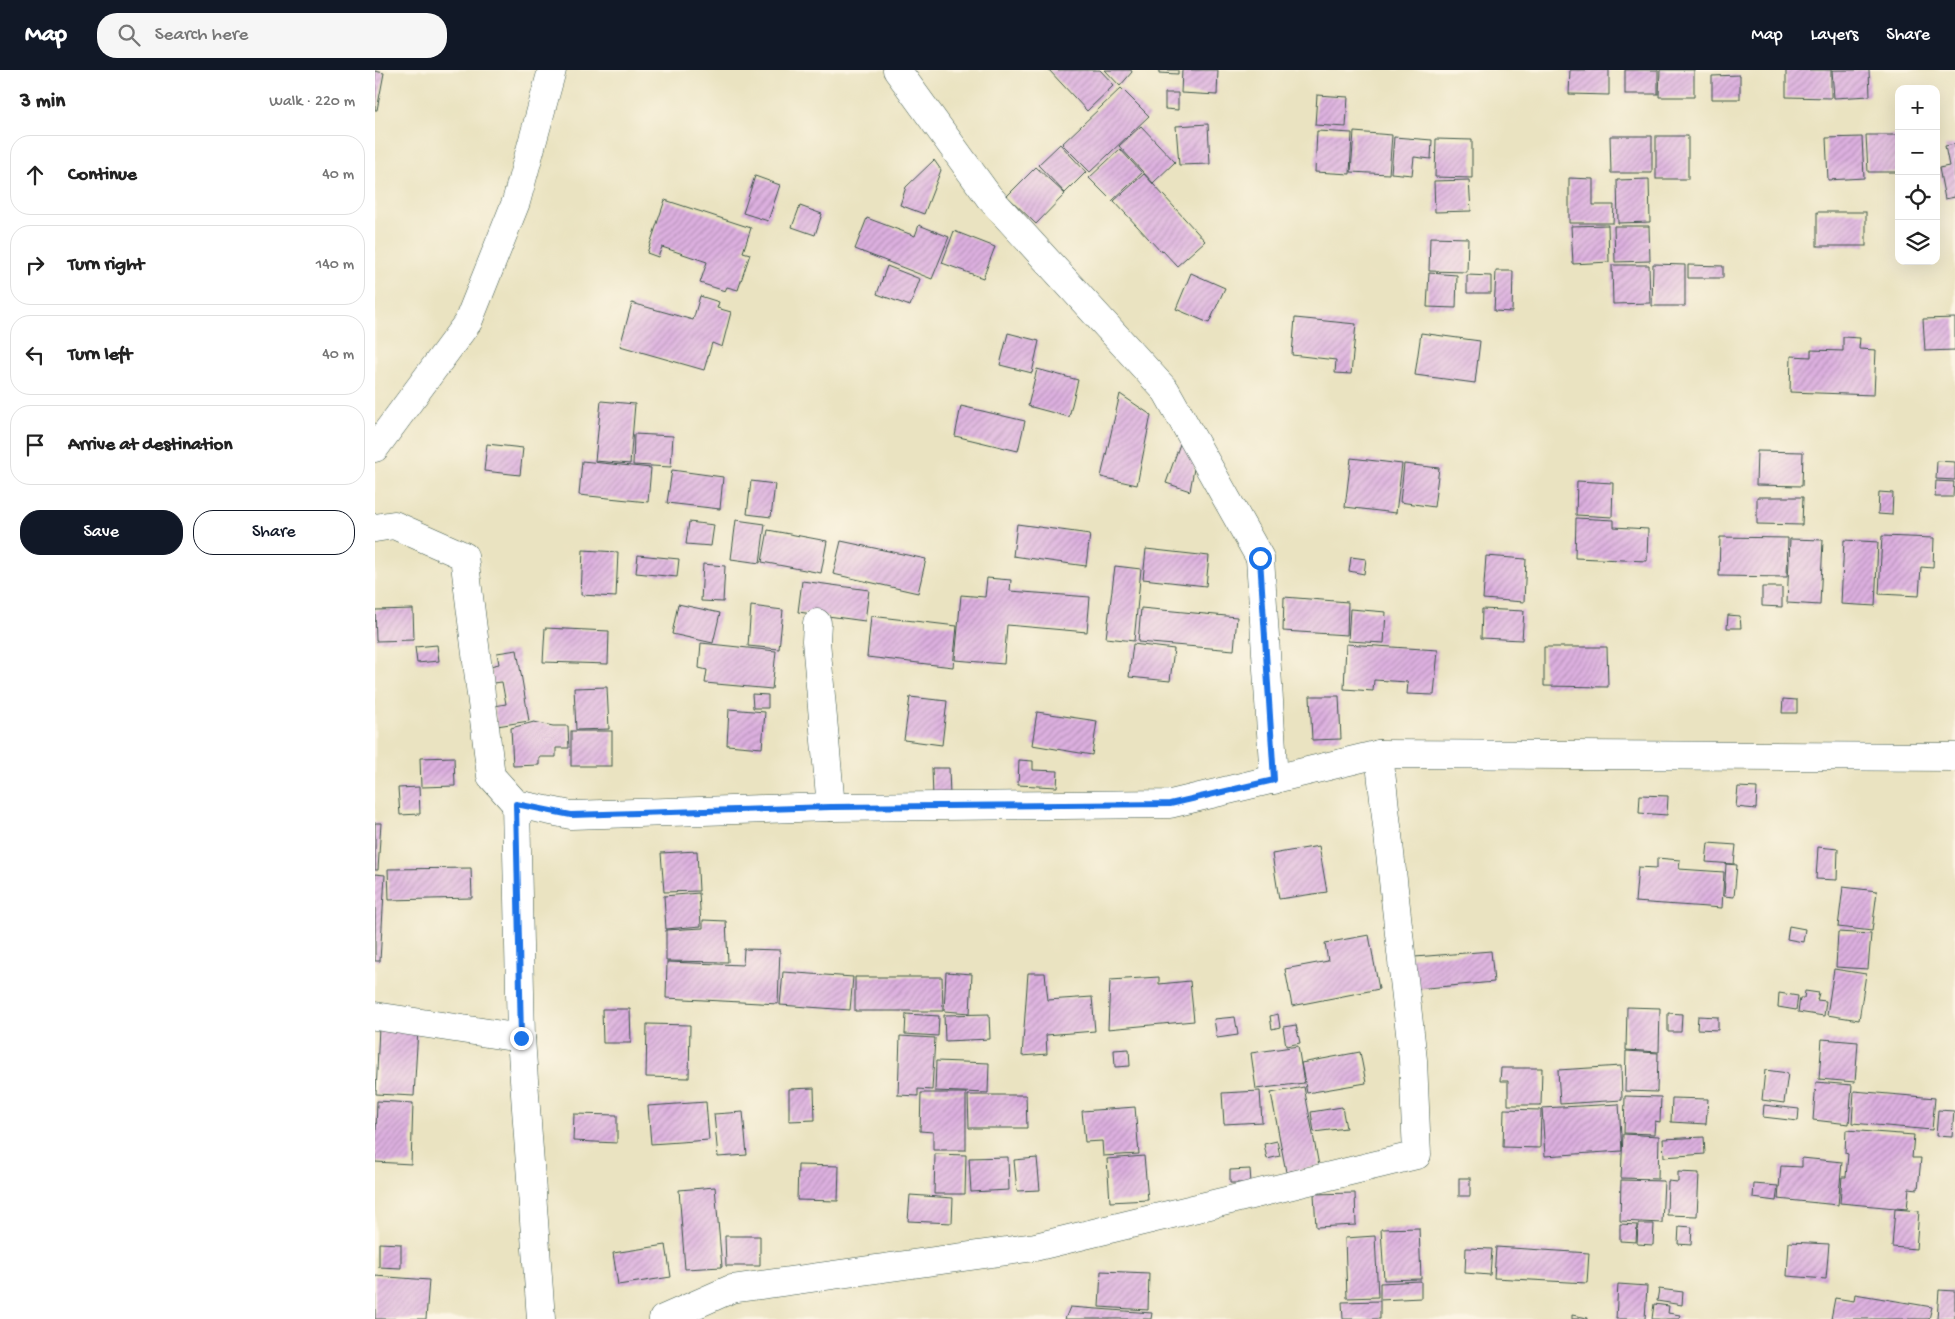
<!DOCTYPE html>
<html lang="en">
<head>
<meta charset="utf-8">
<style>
  :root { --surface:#fff; --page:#f6f6f6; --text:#222; --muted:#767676; --line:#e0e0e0; --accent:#111827 }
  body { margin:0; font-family:"Gochi Hand",sans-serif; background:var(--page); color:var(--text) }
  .controls { position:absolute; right:15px; top:15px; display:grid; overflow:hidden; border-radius:10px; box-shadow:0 5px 20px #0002 }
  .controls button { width:45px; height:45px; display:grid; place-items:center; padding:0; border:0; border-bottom:1px solid var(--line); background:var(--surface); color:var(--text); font:25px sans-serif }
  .stop { position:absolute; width:15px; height:15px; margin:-11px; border:4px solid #1a73e8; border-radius:50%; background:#fff }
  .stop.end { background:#1a73e8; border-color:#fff; box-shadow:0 1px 5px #0008 }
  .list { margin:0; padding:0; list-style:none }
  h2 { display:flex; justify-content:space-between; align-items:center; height:65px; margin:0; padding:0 20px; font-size:21px }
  h2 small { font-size:16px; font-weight:400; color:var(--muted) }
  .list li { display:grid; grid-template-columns:32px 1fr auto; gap:15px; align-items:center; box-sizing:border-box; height:80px; margin:0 10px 10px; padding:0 10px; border:1px solid var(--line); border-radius:20px }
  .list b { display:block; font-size:19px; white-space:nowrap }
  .list em { font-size:16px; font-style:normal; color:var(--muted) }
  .actions { display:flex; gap:10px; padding:15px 20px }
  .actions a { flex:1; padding:11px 0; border:1px solid var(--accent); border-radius:20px; text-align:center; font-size:18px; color:var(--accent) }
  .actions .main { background:var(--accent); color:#fff }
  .icon { flex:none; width:28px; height:28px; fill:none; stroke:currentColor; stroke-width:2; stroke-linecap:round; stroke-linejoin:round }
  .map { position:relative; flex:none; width:1580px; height:1249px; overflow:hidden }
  header { display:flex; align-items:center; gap:30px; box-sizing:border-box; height:70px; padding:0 25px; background:var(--accent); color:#fff }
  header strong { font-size:24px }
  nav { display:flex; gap:28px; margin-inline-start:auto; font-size:18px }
  .search { width:350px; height:45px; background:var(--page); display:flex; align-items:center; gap:12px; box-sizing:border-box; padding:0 18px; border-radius:20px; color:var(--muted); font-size:19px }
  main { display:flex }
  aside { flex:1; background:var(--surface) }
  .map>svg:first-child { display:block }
  .building { fill:url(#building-hatch) }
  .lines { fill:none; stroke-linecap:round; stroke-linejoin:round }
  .minor-casing { stroke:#3d5649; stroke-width:29 }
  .minor { stroke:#fff; stroke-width:28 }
  .route { stroke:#1a73e8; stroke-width:6 }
</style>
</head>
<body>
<header>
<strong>Map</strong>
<div class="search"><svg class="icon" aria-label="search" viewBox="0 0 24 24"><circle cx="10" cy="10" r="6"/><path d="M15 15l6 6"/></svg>Search here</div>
<nav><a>Map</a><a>Layers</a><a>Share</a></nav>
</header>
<main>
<aside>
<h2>3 min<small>Walk · 220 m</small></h2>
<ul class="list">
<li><svg class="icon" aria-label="ahead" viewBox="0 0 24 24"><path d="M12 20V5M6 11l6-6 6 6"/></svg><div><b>Continue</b></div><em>40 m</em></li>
<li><svg class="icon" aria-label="right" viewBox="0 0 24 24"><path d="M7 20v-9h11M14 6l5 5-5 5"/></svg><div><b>Turn right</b></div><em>140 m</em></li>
<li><svg class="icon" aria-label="left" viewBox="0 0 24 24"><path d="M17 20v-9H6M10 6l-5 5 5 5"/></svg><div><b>Turn left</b></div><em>40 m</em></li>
<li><svg class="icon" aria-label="arrive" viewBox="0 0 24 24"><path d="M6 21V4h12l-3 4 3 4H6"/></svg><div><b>Arrive at destination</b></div></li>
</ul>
<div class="actions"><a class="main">Save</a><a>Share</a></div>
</aside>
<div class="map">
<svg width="1580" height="1249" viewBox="0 0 1580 1249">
  <defs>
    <pattern id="building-hatch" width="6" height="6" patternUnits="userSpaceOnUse" patternTransform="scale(1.25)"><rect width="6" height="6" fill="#ddb0e0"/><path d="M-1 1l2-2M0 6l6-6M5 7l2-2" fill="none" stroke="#b390b6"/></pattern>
  </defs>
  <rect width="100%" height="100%" fill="#fcf5e5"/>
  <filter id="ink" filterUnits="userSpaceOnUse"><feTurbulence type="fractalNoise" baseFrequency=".02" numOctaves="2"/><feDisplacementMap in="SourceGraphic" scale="10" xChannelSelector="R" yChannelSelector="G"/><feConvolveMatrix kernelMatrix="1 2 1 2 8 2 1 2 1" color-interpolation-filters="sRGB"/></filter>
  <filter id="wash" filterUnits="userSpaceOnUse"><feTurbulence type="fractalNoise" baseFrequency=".0096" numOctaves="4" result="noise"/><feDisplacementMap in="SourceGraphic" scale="20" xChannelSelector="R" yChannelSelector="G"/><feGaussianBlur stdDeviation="1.12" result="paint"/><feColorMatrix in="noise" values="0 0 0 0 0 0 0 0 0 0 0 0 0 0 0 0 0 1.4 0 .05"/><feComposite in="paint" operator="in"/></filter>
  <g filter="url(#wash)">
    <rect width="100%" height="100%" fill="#eae3c1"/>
    <g id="blocks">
      <g class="building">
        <polygon points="674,0 725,0 739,15 712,41"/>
        <polygon points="730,0 756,0 757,2 745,16"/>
        <polygon points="784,0 803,0 803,4 784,3"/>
        <polygon points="807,0 843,0 842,25 806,23"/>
        <polygon points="1195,0 1234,0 1234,25 1194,24"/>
        <rect x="1250" y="0" width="33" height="24"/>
        <polygon points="1285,0 1319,0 1319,27 1284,27"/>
        <polygon points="1411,0 1456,0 1456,28 1411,27"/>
        <polygon points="1457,0 1494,0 1495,26 1459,28"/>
        <polygon points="0,1 9,3 2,40 0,40"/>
        <polygon points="1365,5 1365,29 1337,29 1337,6"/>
        <polygon points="746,18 774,46 715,102 687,74"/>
        <polygon points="790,23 803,23 803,40 790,39"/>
        <polygon points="942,25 973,27 971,57 940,55"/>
        <polygon points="833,54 835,94 804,95 801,56"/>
        <polygon points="766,56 800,92 778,113 744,76"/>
        <polygon points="942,61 977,63 975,104 940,102"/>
        <polygon points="979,62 1017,65 1014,104 976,102"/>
        <polygon points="1491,65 1524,65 1524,102 1493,102"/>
        <polygon points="1235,66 1277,66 1277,103 1236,103"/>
        <rect x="1281" y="66" width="32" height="43"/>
        <polygon points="1019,67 1057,70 1056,89 1039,87 1037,105 1016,103"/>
        <polygon points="1487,67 1489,108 1453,110 1451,68"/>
        <polygon points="1061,69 1097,70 1097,108 1060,107"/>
        <polygon points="685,74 711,102 690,123 663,95"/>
        <polygon points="1580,74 1580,127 1570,129 1564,98 1574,96 1570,76"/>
        <polygon points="745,79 767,103 737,131 714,108"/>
        <polygon points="559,90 566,100 549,144 525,135 531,117"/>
        <polygon points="661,97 690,124 661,154 632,126"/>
        <polygon points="769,104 830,171 802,196 787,180 786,182 739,131"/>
        <polygon points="380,106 405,115 393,151 368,143"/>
        <polygon points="1194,108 1218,109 1218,135 1239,135 1238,153 1194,153"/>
        <polygon points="1274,109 1275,152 1243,153 1242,110"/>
        <polygon points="1094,110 1096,141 1060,142 1059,111"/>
        <polygon points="290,130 376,158 368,182 375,184 363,220 352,217 350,221 325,213 332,192 287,177 283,187 272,183"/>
        <polygon points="425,136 447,144 440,165 417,157"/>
        <rect x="1442" y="142" width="49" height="34"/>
        <polygon points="492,148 540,166 544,155 574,167 557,209 480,179"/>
        <polygon points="1233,155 1234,192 1198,194 1196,156"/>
        <polygon points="1239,156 1274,156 1275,191 1240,192"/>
        <polygon points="579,161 620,177 608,208 567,193"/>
        <polygon points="1055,167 1093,168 1092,202 1054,201"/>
        <polygon points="1278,194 1310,195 1310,236 1277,236"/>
        <polygon points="1237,195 1274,195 1275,233 1238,234"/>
        <polygon points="1313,195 1348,196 1348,208 1313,208"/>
        <polygon points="512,196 545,209 535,236 502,224"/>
        <polygon points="1121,201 1138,201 1137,242 1119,241"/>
        <polygon points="816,203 850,218 834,253 801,239"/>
        <polygon points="1054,203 1082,205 1081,238 1052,237"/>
        <polygon points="1092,205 1116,206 1116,223 1092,223"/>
        <polygon points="325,226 344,232 342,238 356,242 347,277 337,273 329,300 245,276 257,233 318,250"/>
        <polygon points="920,248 981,254 976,304 960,303 961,290 917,285"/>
        <polygon points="1580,248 1580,280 1550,281 1548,249"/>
        <polygon points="633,263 664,271 657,303 625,295"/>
        <polygon points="1046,263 1105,271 1100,313 1040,305"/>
        <polygon points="1468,267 1485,268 1484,279 1501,280 1499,325 1415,322 1416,286 1436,287 1436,280 1468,281"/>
        <polygon points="662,299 703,310 694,347 653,336"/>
        <polygon points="745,324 776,345 762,415 726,407"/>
        <polygon points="226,331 260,334 255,394 220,391"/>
        <polygon points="586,336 650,351 643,381 580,366"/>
        <polygon points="259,364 298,366 296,397 258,395"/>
        <polygon points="806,371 820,393 815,421 791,413"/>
        <polygon points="112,374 148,378 145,405 109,401"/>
        <polygon points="1382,381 1428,382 1427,416 1381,415"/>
        <polygon points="976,388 1027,394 1021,443 970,437"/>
        <polygon points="207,391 276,398 273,432 204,425"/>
        <polygon points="1562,391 1580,392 1580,410 1561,409"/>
        <polygon points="1029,394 1064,398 1059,437 1025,432"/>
        <polygon points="297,400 348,407 345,439 292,433"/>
        <polygon points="376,411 400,414 396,447 372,444"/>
        <polygon points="1202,411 1238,413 1237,447 1201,445"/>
        <polygon points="1561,411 1579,412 1578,427 1560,427"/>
        <polygon points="1504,422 1518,423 1517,445 1503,444"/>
        <polygon points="1382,427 1428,427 1427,455 1382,454"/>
        <polygon points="1201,448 1239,450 1239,457 1273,459 1272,491 1200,488"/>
        <polygon points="361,450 390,454 385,493 356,489"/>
        <polygon points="314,452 339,455 336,476 311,474"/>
        <polygon points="642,454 715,464 711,496 638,486"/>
        <polygon points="393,460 452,471 446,503 387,492"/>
        <polygon points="1507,466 1559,468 1558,498 1546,497 1544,526 1504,524"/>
        <polygon points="1345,467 1413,468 1412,507 1344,506"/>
        <polygon points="1415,469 1448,470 1445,535 1412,533"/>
        <polygon points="1469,470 1503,472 1500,536 1466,534"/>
        <polygon points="466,471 551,489 543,523 458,504"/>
        <polygon points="771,479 834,486 831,516 768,509"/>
        <polygon points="208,480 243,482 241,527 206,525"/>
        <polygon points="263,485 304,489 302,507 261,503"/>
        <polygon points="1111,486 1151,489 1149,532 1108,529"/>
        <polygon points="976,487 991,489 989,504 974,501"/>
        <polygon points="328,494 350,496 348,532 326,531"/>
        <polygon points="740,496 766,499 759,571 731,568"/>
        <polygon points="612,508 636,510 635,521 715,527 712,562 632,555 629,594 580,590 586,525 610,527"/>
        <polygon points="427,511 494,520 490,551 423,542"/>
        <polygon points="1387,517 1407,517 1407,537 1387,536"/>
        <polygon points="909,527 973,532 972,565 908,561"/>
        <polygon points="303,534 345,543 338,573 297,564"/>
        <polygon points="376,536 408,540 404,579 373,576"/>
        <polygon points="766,538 862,547 859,580 763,572"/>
        <polygon points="38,539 39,570 1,571 0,540"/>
        <polygon points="975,539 1011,542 1009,573 973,571"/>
        <polygon points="1107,539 1149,541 1147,570 1106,568"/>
        <polygon points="1353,545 1365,546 1366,558 1352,558"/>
        <polygon points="496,546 582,556 578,597 492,587"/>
        <polygon points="170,558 234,561 233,594 168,592"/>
        <polygon points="326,573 401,581 397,619 330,613 332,600 324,598"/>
        <polygon points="758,574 799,579 795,611 754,607"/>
        <polygon points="971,574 1063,580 1059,625 1032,624 1033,612 999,610 998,621 969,619"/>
        <polygon points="62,575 64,591 42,593 40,577"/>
        <polygon points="1169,577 1232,577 1233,617 1169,616"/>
        <polygon points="142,580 154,651 122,656 119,636 131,634 127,612 118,613 115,596 124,594 122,583"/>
        <polygon points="232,617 234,659 201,660 199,618"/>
        <polygon points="377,624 393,625 393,638 378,638"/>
        <polygon points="935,626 964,626 966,669 937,670"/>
        <polygon points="535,627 572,631 567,675 529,670"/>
        <polygon points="1408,629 1422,630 1422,643 1407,643"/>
        <polygon points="354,639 390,642 387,678 352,675"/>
        <polygon points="662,642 722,651 717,685 657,675"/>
        <polygon points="159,652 178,656 193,656 194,678 181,678 181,687 164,687 164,695 138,696 136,658"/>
        <rect x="196" y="661" width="41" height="35"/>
        <polygon points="79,687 80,716 46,717 45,688"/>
        <polygon points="644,690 658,691 658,700 683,701 682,717 643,715"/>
        <polygon points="557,698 574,698 575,727 558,728"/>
        <polygon points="44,717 45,744 25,745 23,718"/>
        <polygon points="1363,717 1382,718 1381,739 1361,737"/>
        <polygon points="1265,725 1293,726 1292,745 1264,743"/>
        <polygon points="0,753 6,753 3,800 0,800"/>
        <polygon points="1333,773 1361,775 1359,794 1331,792"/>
        <polygon points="944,776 952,822 904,829 897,784"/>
        <polygon points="1443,777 1463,779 1462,810 1441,809"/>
        <polygon points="322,781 324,821 289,822 286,783"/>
        <polygon points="1282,788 1305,790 1304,799 1349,802 1347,838 1260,832 1263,797 1282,798"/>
        <polygon points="1351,794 1362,795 1359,827 1349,826"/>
        <polygon points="96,798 97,828 14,830 13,799"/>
        <polygon points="0,804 10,805 5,891 0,891"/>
        <polygon points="1468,817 1502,821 1497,861 1463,857"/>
        <polygon points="324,823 326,856 291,859 289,826"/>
        <polygon points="328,850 351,851 353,892 291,891 291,860 328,858"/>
        <polygon points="1414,856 1430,859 1428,872 1412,869"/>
        <polygon points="1463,862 1496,864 1493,899 1461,897"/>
        <polygon points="994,865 1004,919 917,936 910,899 953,891 950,873"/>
        <polygon points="369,879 405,880 403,934 291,928 292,892 368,895"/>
        <polygon points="1116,881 1119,912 1030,920 1027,888"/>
        <polygon points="1459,899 1491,904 1484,950 1452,945"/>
        <polygon points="408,902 478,907 475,940 405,935"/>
        <polygon points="571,902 597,904 595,943 569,941"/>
        <polygon points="653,903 670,903 673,930 717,927 720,961 671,965 672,984 647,986"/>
        <polygon points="480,907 567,907 568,941 480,941"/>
        <polygon points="784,907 784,914 815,911 819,951 733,959 735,910"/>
        <polygon points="1430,921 1444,923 1442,930 1451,931 1449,946 1423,942 1425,928 1429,928"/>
        <polygon points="1404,923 1423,926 1421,940 1403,937"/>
        <polygon points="1252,937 1285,938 1284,982 1251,980"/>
        <polygon points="227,939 255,939 256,973 228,973"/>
        <polygon points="1293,943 1307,944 1306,962 1293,962"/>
        <polygon points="531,944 564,946 563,966 530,964"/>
        <polygon points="614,944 615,969 570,971 569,945"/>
        <polygon points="903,944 905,957 897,959 895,946"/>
        <polygon points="1323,946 1343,947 1343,960 1322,959"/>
        <polygon points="860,947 863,965 842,968 839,949"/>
        <polygon points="272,954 315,955 314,1008 271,1007"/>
        <polygon points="921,955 925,973 911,976 908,957"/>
        <polygon points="4,956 43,959 39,1026 1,1024"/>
        <polygon points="525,966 560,968 557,1020 543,1019 543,1026 523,1025"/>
        <polygon points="1447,969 1483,972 1480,1012 1444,1009"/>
        <polygon points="923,976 929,1013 881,1019 876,983"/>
        <polygon points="754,979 755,996 740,997 739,980"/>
        <polygon points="1251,981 1283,983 1282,1022 1250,1021"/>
        <polygon points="985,982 991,1013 932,1023 926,993"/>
        <polygon points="561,991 614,993 613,1023 560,1021"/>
        <polygon points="1246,996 1247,1030 1185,1034 1183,1000"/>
        <polygon points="1126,998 1167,998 1166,1035 1133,1035 1133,1011 1125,1011"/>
        <polygon points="1390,1000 1413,1003 1409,1033 1387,1030"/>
        <polygon points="1441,1012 1477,1015 1474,1054 1438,1050"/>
        <polygon points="929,1017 944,1096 911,1102 896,1023"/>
        <polygon points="439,1018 440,1050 414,1051 414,1019"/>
        <polygon points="885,1021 887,1052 849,1054 847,1023"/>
        <polygon points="1479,1021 1560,1028 1557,1060 1477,1053"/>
        <polygon points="546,1023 591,1023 591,1080 558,1080 558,1062 545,1061"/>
        <polygon points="593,1025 651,1025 652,1058 594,1058"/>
        <polygon points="1250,1026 1286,1027 1285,1052 1280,1051 1279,1064 1249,1063"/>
        <polygon points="1297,1028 1333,1029 1331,1054 1296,1052"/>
        <polygon points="2,1031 38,1033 36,1094 0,1092"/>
        <polygon points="331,1032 334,1070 276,1074 273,1036"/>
        <polygon points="1244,1034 1247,1081 1170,1086 1167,1038"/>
        <polygon points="1389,1035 1424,1039 1423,1051 1388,1047"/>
        <polygon points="760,1037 764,1084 728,1086 727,1071 710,1072 707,1041"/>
        <polygon points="967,1037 971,1058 939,1062 936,1042"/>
        <polygon points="1129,1039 1166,1040 1165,1078 1128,1077"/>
        <polygon points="1563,1040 1579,1041 1577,1067 1561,1066"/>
        <polygon points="368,1042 372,1085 343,1087 339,1044"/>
        <polygon points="199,1044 242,1045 242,1073 198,1071"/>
        <polygon points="1471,1060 1539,1065 1537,1088 1546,1088 1543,1119 1534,1118 1532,1139 1465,1133 1467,1107 1471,1107 1473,1084 1470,1083"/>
        <polygon points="1248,1064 1284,1066 1283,1109 1246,1108"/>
        <polygon points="1329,1067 1330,1084 1289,1087 1288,1069"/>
        <polygon points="902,1071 905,1086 892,1089 889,1074"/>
        <polygon points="560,1084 591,1085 590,1124 559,1124"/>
        <polygon points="769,1086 773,1130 735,1132 732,1089"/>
        <polygon points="633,1087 634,1120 596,1122 594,1088"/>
        <polygon points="662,1088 665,1120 642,1121 639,1090"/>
        <polygon points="1427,1088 1467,1092 1463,1135 1403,1129 1406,1096 1427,1097"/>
        <polygon points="423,1095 464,1096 463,1131 422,1130"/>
        <polygon points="875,1099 876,1113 855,1113 855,1100"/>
        <polygon points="1303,1102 1324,1103 1322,1146 1292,1145 1293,1111 1303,1112"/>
        <rect x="1084" y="1108" width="11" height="18"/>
        <polygon points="1246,1110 1289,1111 1287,1153 1245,1151"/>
        <polygon points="1379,1114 1403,1116 1401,1131 1378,1128"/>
        <polygon points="340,1117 347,1197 310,1199 304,1120"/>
        <polygon points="980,1123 981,1155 941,1157 939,1124"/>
        <polygon points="535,1125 578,1128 577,1153 533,1151"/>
        <polygon points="1520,1139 1544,1141 1541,1179 1517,1177"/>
        <polygon points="1245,1154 1262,1155 1261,1172 1245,1171"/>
        <polygon points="1263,1154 1279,1154 1278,1175 1262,1174"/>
        <polygon points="1304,1156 1317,1157 1316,1175 1303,1174"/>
        <polygon points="1044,1158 1046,1209 1009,1210 1006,1159"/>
        <polygon points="350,1166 385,1166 385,1196 351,1196"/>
        <polygon points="1000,1166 1003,1227 972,1228 970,1168"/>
        <polygon points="1414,1172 1454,1174 1451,1209 1412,1206"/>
        <polygon points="4,1173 26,1174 26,1198 4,1197"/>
        <polygon points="291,1175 296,1207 243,1215 238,1183"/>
        <polygon points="1121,1177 1214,1183 1212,1213 1119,1208"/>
        <polygon points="1091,1178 1117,1179 1115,1205 1090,1203"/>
        <polygon points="726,1201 774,1203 773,1240 724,1237"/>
        <polygon points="0,1206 54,1210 51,1249 0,1249"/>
        <polygon points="1046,1211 1046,1228 1005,1230 1005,1213"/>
        <polygon points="1243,1214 1272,1216 1270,1249 1241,1249"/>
        <polygon points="1284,1219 1308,1222 1307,1235 1282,1231"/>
        <polygon points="1564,1220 1580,1221 1580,1249 1562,1249"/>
        <polygon points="1480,1224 1557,1237 1554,1249 1456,1249 1460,1228 1479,1231"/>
        <polygon points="1005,1231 1005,1249 968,1249 967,1232"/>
        <polygon points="1279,1234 1294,1236 1293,1243 1305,1245 1304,1249 1277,1249"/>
        <polygon points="695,1237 777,1243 776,1249 690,1249"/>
        <polygon points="1197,1245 1213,1248 1213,1249 1197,1249"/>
      </g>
    </g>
  </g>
  <g filter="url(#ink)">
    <use href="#blocks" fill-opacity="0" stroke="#3d5649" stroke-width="1"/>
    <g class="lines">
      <g class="minor-casing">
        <g id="minor">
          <polyline points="522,0 614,127 791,321 885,488 899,710"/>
          <polyline points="0,378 93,252 141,132 177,0"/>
          <polyline points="0,458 19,455 89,486 116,706 141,734 196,745 456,737 795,734 1004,684 1580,687"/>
          <polyline points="442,553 441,571 456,737"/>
          <polyline points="141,734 146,968 166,1249"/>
          <polyline points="0,946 146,968"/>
          <polyline points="288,1249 356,1219 660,1177 1042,1085 1038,990 1004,684"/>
        </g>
      </g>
      <use href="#minor" class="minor"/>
    </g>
  </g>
  <g class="lines" filter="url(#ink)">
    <polyline class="route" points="146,968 141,734 196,745 456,737 795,734 899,710 885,488"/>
  </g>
</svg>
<div class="controls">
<button>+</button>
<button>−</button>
<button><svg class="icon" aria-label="locate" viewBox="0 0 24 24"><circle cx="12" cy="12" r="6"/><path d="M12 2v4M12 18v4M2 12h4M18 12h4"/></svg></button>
<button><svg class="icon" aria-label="layers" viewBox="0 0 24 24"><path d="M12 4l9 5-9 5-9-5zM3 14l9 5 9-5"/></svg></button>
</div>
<div class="stop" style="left:885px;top:488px"></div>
<div class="stop end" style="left:146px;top:968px"></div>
</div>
</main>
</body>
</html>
